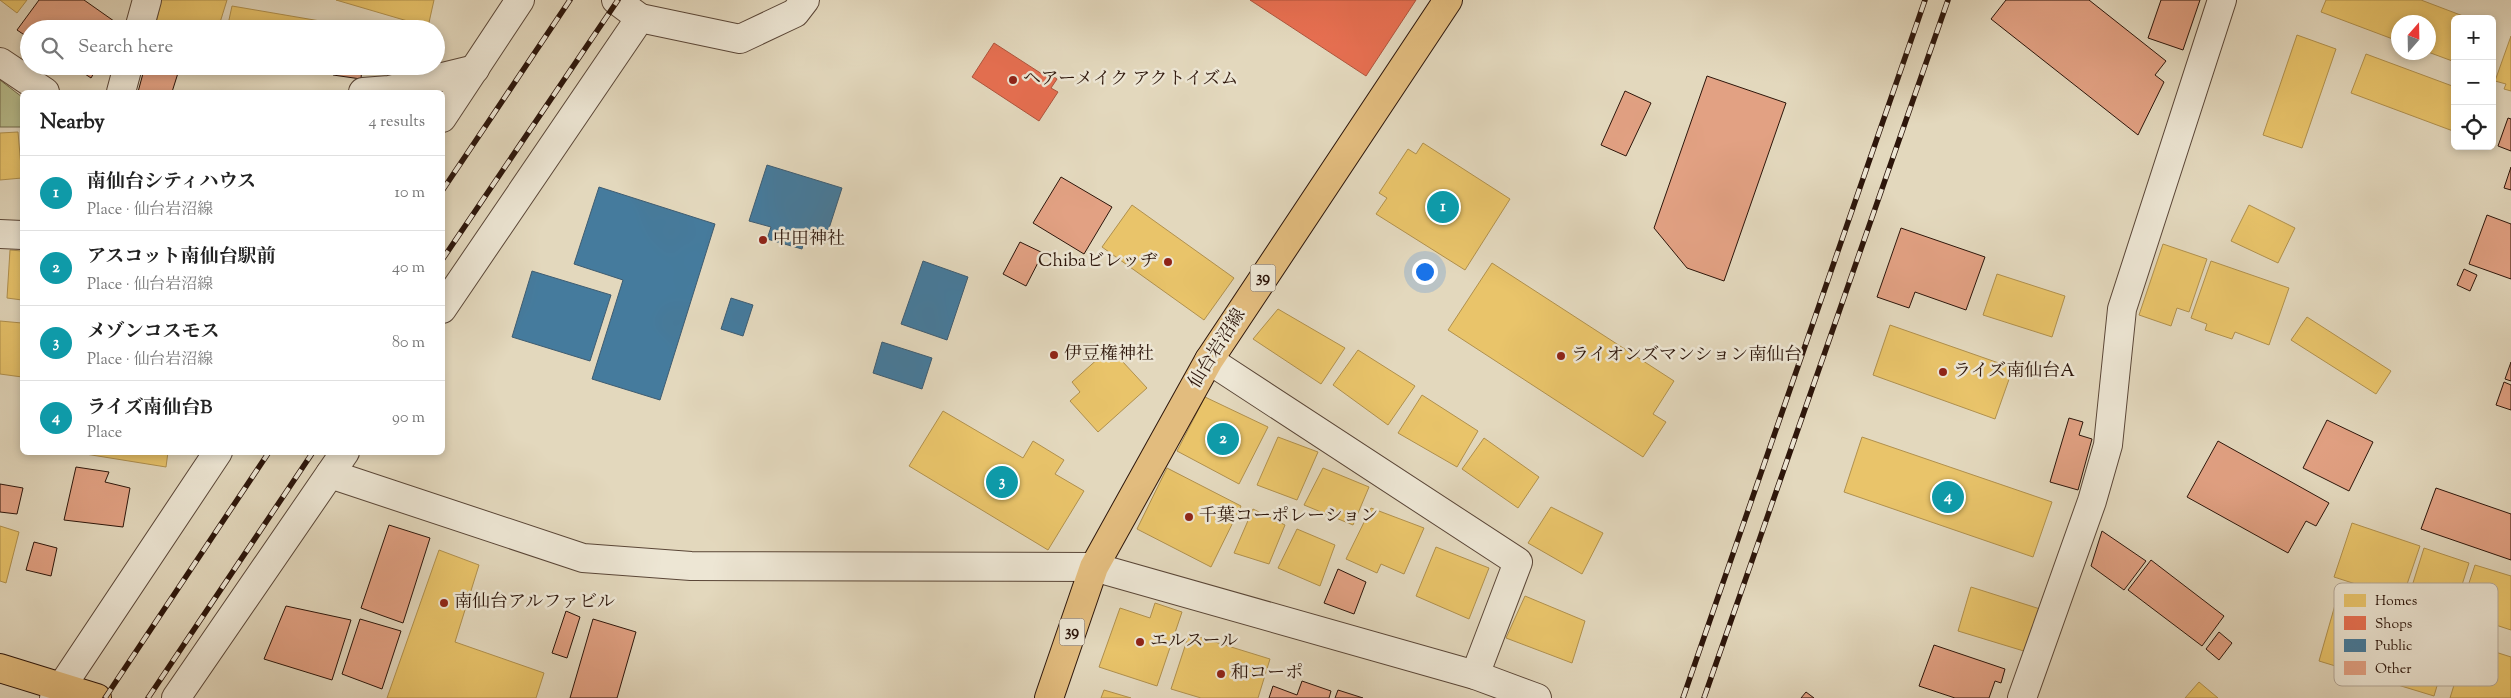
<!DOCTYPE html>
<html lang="en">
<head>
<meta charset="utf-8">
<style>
  :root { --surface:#fff; --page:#f2f2f2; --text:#222; --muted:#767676; --line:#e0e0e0; --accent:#111827 }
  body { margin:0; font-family:"Sorts Mill Goudy","Noto Serif JP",serif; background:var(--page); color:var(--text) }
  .controls { position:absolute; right:15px; top:15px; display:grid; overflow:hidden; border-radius:8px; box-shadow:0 2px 8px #0003 }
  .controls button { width:45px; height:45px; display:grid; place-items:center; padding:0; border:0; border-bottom:1px solid var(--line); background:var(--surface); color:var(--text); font:25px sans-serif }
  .compass { position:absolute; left:2391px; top:15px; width:45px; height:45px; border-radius:50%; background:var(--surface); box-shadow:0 2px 8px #0003; rotate:20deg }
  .you { position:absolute; left:1424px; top:271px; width:18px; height:18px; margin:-12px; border:4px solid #fff; border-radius:50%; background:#1a73e8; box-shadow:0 0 0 8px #1a73e833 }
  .badge { display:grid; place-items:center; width:32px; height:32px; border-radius:50%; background:var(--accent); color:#fff; font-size:16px; font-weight:700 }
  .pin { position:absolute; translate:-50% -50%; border:2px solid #fff; box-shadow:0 1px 5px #0006 }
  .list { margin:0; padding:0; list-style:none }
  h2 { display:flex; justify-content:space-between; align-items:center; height:65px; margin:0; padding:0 20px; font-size:21px }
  h2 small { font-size:16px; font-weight:400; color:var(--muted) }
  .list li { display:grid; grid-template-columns:32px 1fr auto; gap:15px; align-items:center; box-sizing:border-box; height:75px; padding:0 20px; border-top:1px solid var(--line) }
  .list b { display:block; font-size:19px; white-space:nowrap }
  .list p { margin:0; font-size:16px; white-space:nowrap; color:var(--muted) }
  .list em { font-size:16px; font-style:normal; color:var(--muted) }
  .icon { flex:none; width:28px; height:28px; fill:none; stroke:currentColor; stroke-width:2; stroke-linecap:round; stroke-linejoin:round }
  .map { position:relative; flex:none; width:2511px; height:698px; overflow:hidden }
  .search { position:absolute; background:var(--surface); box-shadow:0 2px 8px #0003; left:20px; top:20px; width:425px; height:55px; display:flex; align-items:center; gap:12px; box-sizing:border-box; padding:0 18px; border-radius:28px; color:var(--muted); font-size:19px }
  .panel { position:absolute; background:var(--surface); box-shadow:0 2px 8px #0003; left:20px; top:90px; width:425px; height:365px; border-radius:8px }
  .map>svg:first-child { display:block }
  .green { fill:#b8be8e; stroke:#726a4c }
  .homes { fill:#e9c46a; stroke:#b0904d }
  .shops { fill:#e76f51; stroke:#af543c }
  .public { fill:#457b9d; stroke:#3e5c71 }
  .building { fill:#e2a183; stroke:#2c150a }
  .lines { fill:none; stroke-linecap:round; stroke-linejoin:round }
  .street-casing { stroke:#5a4637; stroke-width:30 }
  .primary-casing { stroke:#2c150a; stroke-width:30 }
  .street { stroke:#ede6d4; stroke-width:28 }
  .primary { stroke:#e2bc7e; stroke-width:28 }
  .rail-casing { stroke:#2c150a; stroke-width:5.5 }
  .rail { stroke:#ede6d4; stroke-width:4; stroke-dasharray:11; stroke-linecap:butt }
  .poi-dot { fill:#8f2418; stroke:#ede6d4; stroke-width:2 }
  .labels { text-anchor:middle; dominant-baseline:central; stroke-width:5; stroke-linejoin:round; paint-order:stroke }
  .shield { fill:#ede6d4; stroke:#665447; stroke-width:1 }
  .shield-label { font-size:16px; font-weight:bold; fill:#2c150a }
  .poi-label { font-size:18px; fill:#2c150a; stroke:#ede6d4; text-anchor:start }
  .street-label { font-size:18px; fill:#2c150a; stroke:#ede6d4 }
  .key { fill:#ede6d4; stroke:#b3a797; stroke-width:1 }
  .key-label { font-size:14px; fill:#2c150a }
</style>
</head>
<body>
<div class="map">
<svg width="2511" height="698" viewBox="0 0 2511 698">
  <rect width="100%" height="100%" fill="#e3d8bd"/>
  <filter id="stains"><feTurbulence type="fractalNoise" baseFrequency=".004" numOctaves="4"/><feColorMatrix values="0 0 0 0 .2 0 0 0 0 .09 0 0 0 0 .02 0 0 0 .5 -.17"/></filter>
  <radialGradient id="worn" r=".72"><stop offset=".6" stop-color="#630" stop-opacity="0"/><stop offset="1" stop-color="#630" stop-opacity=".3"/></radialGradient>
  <polygon class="green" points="0,80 22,97 22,127 0,127"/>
  <g class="homes">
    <polygon points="0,0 27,0 17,13"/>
    <polygon points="161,0 227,0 218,29 155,29"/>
    <polygon points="336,0 434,0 428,27"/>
    <polygon points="2326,0 2421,0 2471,19 2455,19 2455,62 2428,52 2428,22 2398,22 2398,41 2321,12"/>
    <polygon points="232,6 326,22 324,29 227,29"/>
    <polygon points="2297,35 2336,49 2302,148 2263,135"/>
    <polygon points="2511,36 2511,91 2504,89 2506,84 2495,81"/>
    <polygon points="2366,54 2455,87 2453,131 2351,93"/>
    <polygon points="283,66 314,66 312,74"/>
    <polygon points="18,132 22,178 0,180 0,133"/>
    <polygon points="1423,143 1510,199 1465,270 1376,214 1387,198 1379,193 1408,149 1416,154"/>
    <polygon points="1132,205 1234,278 1204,320 1102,247"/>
    <polygon points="2249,205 2295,228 2278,263 2231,241"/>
    <polygon points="2163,244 2207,259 2189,312 2177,308 2171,326 2139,315"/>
    <polygon points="10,250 22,251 22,300 7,298"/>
    <polygon points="2211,261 2289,288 2269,345 2235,332 2232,339 2205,330 2207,324 2191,318"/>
    <polygon points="1492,263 1674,381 1653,414 1666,422 1643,457 1448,330"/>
    <polygon points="1997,274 2065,296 2052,337 1983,315"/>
    <polygon points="1278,309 1345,348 1321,384 1253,339"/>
    <polygon points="2307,317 2391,371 2376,394 2291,340"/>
    <polygon points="0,321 22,323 22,377 0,374"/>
    <polygon points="1890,325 2013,368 1995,419 1873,375"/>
    <polygon points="1110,348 1147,388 1098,432 1070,401 1080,392 1072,382"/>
    <polygon points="1358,350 1415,386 1388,425 1333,385"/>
    <polygon points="1422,395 1478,431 1457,467 1398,433"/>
    <polygon points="1205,397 1268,427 1239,484 1177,451"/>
    <polygon points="943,411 1023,458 1033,441 1064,460 1055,474 1084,491 1048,550 909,466"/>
    <polygon points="1278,437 1318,452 1297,500 1257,485"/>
    <polygon points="1862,437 2052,502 2033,557 1844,492"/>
    <polygon points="1484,438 1539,477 1518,508 1462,469"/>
    <polygon points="73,452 168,452 166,467"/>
    <polygon points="1167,468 1241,506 1211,567 1137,529"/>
    <polygon points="1323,468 1369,487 1353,525 1304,505"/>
    <polygon points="1551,507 1603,533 1582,574 1528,543"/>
    <polygon points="1371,508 1424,528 1404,574 1381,564 1377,573 1346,559"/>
    <polygon points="1253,509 1285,525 1269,564 1234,553"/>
    <polygon points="2352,523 2420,546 2402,599 2334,577"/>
    <polygon points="0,526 19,532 6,583 0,581"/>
    <polygon points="1297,529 1335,545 1320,586 1278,568"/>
    <polygon points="1436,547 1489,568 1469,619 1416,596"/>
    <polygon points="2424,548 2469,563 2452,616 2407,602"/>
    <polygon points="439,550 479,565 455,642 544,673 536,698 387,698"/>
    <polygon points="2475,565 2511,576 2511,630 2459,613"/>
    <polygon points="1971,587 2040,609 2027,652 1958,631"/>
    <polygon points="1525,596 1585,621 1572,663 1506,638"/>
    <polygon points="1155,603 1182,612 1157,686 1099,667 1120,608 1150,618"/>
    <polygon points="2335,605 2451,639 2434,696 2319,661"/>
    <polygon points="1189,634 1270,659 1258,698 1201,698 1171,689"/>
    <polygon points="2467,643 2511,657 2511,698 2450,698"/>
    <polygon points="2199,682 2218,698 2185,698"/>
    <polygon points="1104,690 1131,698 1101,698"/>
  </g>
  <g class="shops">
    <polygon points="1250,0 1416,0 1366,76"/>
    <polygon points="994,43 1042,74 1045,71 1057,79 1051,88 1058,92 1039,121 972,77"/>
  </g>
  <g class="public">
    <polygon points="767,165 842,188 824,244 805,238 802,249 767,239 771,227 749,221"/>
    <polygon points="599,187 715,224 660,400 592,379 623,280 574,264"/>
    <polygon points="923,261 968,277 947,340 901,324"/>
    <polygon points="532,271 611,295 590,361 512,337"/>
    <polygon points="731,298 753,305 743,336 721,329"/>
    <polygon points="882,342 932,358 922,389 873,373"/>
  </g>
  <g class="building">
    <polygon points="39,0 84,0 121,26 119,29 29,29 29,38 17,30"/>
    <polygon points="2006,0 2089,0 2166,61 2155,75 2164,82 2138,135 1991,19"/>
    <polygon points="2161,0 2200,0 2183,50 2148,38"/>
    <polygon points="73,66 98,66 91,78"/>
    <polygon points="145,66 178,73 172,92 138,92"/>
    <polygon points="335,66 362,66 361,79 333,75"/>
    <polygon points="1707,76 1786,103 1724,281 1687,268 1654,228"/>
    <polygon points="1625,91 1651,103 1626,156 1601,145"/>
    <polygon points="2508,118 2511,119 2511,151 2498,146"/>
    <polygon points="2511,167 2511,190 2504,188"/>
    <polygon points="1061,177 1112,207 1084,254 1033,223"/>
    <polygon points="2487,215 2511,224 2511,279 2469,264"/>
    <polygon points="1901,228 1985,257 1966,310 1915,292 1909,308 1877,297"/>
    <polygon points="1020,242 1043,253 1026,286 1003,274"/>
    <polygon points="2464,269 2477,275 2470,291 2457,285"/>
    <polygon points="2511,362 2511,381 2505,379"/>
    <polygon points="2504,382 2511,385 2511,410 2496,405"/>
    <polygon points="2069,418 2083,422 2079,435 2092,439 2078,490 2050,482"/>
    <polygon points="2327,420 2373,442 2349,491 2303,468"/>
    <polygon points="2218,441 2329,503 2316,526 2306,521 2288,553 2187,497"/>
    <polygon points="76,467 109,472 105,482 130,488 123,527 64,520"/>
    <polygon points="0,484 23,488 17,514 0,512"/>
    <polygon points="2436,488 2511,514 2511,560 2421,529"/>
    <polygon points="389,525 430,538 403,623 361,608"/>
    <polygon points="2102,531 2146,561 2124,590 2091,566"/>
    <polygon points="34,542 57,548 51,576 26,570"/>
    <polygon points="2151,560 2224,616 2202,646 2128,590"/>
    <polygon points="1338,569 1366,582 1354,614 1324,603"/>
    <polygon points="286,606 351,620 332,680 264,659"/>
    <polygon points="566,611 580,617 567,658 552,653"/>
    <polygon points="360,619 401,631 382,689 342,674"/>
    <polygon points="593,619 636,632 617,698 570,698"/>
    <polygon points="2219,632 2232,643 2219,660 2206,649"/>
    <polygon points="1934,645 2005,669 2001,683 1995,681 1989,698 1955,698 1919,686"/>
    <polygon points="1302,681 1331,691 1329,698 1269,698 1273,686 1297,695"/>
    <polygon points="1338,690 1363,698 1335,698"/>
    <polygon points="1806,692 1814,698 1801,698"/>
  </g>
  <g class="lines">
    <g class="street-casing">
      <g id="street">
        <polyline points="616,0 640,18"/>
        <polyline points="139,29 147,0"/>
        <polyline points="0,62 45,92"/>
        <polyline points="121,92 128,66"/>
        <polyline points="363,92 389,90 475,69"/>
        <polyline points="442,118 520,0"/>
        <polyline points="0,234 22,235"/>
        <polyline points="442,309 640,18 740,39 795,13 805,0"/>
        <polyline points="1209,360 1518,562 1475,675"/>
        <polyline points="330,474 583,558 691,566 1094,567 1475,675 1537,698"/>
        <polyline points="54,698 218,452"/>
        <polyline points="176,698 345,452"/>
        <polyline points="2022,698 2092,501 2108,445 2122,309 2222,0"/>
      </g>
    </g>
    <g class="primary-casing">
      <g id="primary">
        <polyline points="0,668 97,698"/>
        <polyline points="1049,698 1094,567 1209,360 1448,0"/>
      </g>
    </g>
    <use href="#street" class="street"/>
    <use href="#primary" class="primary"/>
    <g class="rail-casing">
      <g id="rail">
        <polyline points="442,191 570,0"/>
        <polyline points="442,260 618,0"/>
        <polyline points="105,698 269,452"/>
        <polyline points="148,698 313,452"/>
        <polyline points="1683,698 1925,0"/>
        <polyline points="1704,698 1948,0"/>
      </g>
    </g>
    <use href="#rail" class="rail"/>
  </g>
  <g class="poi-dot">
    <circle cx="1013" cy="80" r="5"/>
    <circle cx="763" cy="240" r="5"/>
    <circle cx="1168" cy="262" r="5"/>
    <circle cx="1054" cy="355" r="5"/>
    <circle cx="1561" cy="356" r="5"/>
    <circle cx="1943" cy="372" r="5"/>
    <circle cx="1189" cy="517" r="5"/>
    <circle cx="444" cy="603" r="5"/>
    <circle cx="1140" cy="642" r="5"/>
    <circle cx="1221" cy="674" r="5"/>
  </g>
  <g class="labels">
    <g class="shield">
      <rect x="1250.5" y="264.5" width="25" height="27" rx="4"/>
      <rect x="1059.5" y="618.5" width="25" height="27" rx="4"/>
    </g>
    <g class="shield-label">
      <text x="1263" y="278">39</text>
      <text x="1072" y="632">39</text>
    </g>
    <g class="poi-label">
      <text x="1023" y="80">ヘアーメイク アクトイズム</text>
      <text x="773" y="240">中田神社</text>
      <text x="1158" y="262" text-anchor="end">Chibaビレッヂ</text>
      <text x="1064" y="355">伊豆権神社</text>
      <text x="1571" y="356">ライオンズマンション南仙台</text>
      <text x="1953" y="372">ライズ南仙台A</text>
      <text x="1199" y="517">千葉コーポレーション</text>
      <text x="454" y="603">南仙台アルファビル</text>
      <text x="1150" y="642">エルスール</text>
      <text x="1231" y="674">和コーポ</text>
    </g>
    <g class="street-label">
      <text transform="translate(1218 349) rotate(-58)">仙台岩沼線</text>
    </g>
  </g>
  <rect x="2334" y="583" width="164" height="103" rx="8" class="key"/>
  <rect x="2344" y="594" width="22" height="13" fill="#e9c46a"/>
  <rect x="2344" y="616" width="22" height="14" fill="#e76f51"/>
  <rect x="2344" y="639" width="22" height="13" fill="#457b9d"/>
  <rect x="2344" y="661" width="22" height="14" fill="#e2a183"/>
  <g class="key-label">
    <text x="2375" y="605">Homes</text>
    <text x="2375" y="628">Shops</text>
    <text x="2375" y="650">Public</text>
    <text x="2375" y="673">Other</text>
  </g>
  <rect width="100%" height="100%" filter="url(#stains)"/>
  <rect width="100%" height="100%" fill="url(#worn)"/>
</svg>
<div class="controls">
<button>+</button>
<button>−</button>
<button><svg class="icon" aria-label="locate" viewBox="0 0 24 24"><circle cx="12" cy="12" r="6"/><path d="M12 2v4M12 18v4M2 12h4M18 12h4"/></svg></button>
</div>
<svg class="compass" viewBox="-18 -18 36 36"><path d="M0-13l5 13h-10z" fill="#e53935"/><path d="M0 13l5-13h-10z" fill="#767676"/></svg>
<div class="you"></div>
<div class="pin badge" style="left:1443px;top:207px;background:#0f9aa8">1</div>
<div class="pin badge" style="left:1223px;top:439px;background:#0f9aa8">2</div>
<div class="pin badge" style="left:1002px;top:482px;background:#0f9aa8">3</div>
<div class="pin badge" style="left:1948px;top:497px;background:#0f9aa8">4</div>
<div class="search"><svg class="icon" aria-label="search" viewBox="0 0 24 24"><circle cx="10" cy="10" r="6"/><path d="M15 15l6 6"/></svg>Search here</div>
<section class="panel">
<h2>Nearby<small>4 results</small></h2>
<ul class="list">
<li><span class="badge" style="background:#0f9aa8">1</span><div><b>南仙台シティハウス</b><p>Place · 仙台岩沼線</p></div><em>10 m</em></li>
<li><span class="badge" style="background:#0f9aa8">2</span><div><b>アスコット南仙台駅前</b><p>Place · 仙台岩沼線</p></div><em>40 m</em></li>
<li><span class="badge" style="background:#0f9aa8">3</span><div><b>メゾンコスモス</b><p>Place · 仙台岩沼線</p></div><em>80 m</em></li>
<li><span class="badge" style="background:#0f9aa8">4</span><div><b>ライズ南仙台B</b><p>Place</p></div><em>90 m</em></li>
</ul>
</section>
</div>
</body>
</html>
